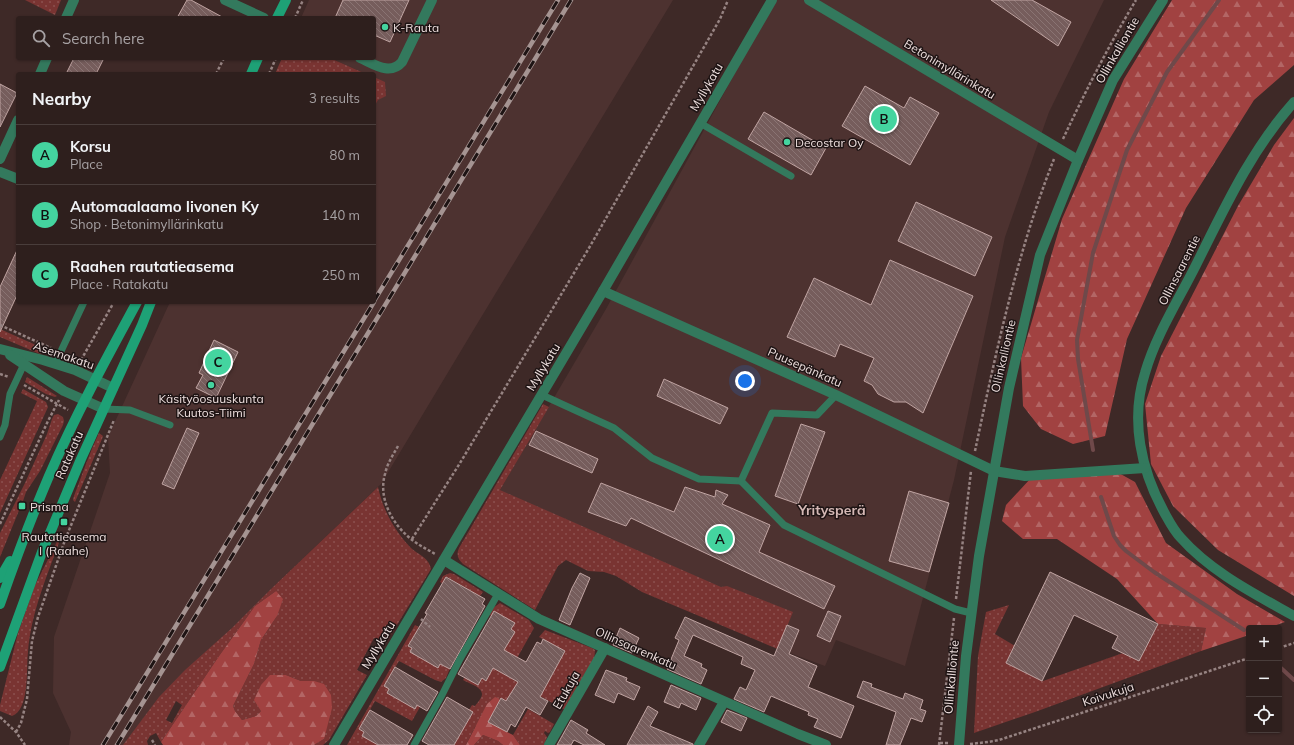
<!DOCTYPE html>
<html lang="en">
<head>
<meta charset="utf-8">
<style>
  :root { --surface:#2e1f1d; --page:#362726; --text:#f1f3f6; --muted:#a7a2a4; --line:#493d3b; --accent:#44d49f }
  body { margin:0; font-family:Mulish,sans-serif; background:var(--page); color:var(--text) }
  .controls { position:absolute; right:12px; bottom:12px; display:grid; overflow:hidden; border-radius:4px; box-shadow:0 1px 3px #0004 }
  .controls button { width:36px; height:36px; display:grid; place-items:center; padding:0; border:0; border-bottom:1px solid var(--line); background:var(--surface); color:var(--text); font:20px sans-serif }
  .you { position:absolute; left:745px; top:381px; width:14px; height:14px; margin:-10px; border:3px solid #fff; border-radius:50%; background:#1a73e8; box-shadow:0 0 0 6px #1a73e833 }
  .badge { display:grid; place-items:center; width:26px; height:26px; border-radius:50%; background:var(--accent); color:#111; font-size:13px; font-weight:700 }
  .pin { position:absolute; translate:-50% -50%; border:2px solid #fff; box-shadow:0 1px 4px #0006 }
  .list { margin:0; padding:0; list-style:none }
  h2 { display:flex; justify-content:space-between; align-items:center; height:52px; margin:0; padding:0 16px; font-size:17px }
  h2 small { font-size:13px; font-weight:400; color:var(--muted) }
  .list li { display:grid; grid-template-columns:26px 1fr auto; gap:12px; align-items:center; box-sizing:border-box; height:60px; padding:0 16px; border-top:1px solid var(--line) }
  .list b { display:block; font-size:15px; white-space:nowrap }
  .list p { margin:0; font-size:13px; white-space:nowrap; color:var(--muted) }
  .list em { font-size:13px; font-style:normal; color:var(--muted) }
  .icon { flex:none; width:22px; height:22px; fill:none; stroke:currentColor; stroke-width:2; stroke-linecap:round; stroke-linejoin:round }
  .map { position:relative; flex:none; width:1294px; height:745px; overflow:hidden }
  .search { position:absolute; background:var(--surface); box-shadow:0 1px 3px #0004; left:16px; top:16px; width:360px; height:44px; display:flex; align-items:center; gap:10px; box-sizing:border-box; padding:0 14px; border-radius:4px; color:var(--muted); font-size:15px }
  .panel { position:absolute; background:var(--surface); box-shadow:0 1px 3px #0004; left:16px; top:72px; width:360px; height:232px; border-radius:4px }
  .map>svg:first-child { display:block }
  .built { fill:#4d3230 }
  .grass { fill:url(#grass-dots); fill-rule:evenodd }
  .forest { fill:url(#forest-firs) }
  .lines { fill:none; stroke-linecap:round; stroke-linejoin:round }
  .stream { stroke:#6f494a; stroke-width:4 }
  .building { fill:url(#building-back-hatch); stroke:#c0a4a2 }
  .path { stroke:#968382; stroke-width:2.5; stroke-dasharray:3 2; stroke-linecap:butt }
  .service { stroke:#33795d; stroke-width:7 }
  .minor { stroke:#33795d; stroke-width:10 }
  .tertiary { stroke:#33795d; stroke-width:10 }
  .secondary { stroke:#1ea176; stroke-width:10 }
  .rail-casing { stroke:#a59492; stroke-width:4.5 }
  .rail { stroke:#1e1414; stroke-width:3; stroke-dasharray:9; stroke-linecap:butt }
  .poi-dot { fill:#44d49f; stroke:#1e1414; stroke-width:1.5 }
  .labels { text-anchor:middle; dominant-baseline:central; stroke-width:3; stroke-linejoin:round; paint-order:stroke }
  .poi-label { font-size:12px; fill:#eedfde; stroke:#1e1414; text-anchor:start }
  .street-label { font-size:12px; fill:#eedfde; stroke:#1e1414 }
  .quarter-label { font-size:14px; font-weight:bold; fill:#d4b8b5; stroke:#1e1414 }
</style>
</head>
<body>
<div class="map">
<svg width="1294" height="745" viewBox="0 0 1294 745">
  <defs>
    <pattern id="grass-dots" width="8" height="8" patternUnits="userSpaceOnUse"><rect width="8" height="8" fill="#793432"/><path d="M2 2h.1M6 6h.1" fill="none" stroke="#8c514f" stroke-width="1.8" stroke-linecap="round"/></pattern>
    <pattern id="forest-firs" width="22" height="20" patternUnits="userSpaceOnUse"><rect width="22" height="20" fill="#a14241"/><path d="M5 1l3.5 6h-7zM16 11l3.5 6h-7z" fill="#b36665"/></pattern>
    <pattern id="building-back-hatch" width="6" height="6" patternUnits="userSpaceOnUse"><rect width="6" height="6" fill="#765d5c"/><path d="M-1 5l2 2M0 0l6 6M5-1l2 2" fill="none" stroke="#8a7473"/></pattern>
  </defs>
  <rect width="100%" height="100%" fill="#3e2927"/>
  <g class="built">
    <polygon points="309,0 673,0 471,334 381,484 273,587 130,745 69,745 71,732 53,693 54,637 110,473 108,437 170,302 374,302 374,107 385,83 374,77 374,74 366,74 330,58 374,58 374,18 301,18"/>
    <polygon points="775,0 1104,0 1049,112 1005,237 954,480 905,666 836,640 825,666 768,645 500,490 606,309"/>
  </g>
  <g class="grass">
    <polygon points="25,0 61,0 55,15"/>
    <polygon points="282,58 330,58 366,74 275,74"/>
    <polygon points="374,77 385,82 386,96 378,100 374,107"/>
    <polygon points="0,329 47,350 40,354 0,337"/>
    <polygon points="27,377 57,396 55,397 46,394 25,382"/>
    <polygon points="23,389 46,402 48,407 0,513 0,480 37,401 21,393"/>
    <path d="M543,404l6,3 -49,83 221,97 6,-1 66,26 -12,29 -1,9 -138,-58 -26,-16 -12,-4 -16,-1 -22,-11 -8,6 -23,44 -72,-46c-5,-5 -7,-9 -4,-16z"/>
    <polygon points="58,414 63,417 64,421 63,425 40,471 26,492 23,501 20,500 17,507 20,508 0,557 0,533 25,483 47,434 52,419 54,415"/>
    <path d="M99,433l4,3 -1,3 -27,63 -2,-2 1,-4c8,-21 15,-42 25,-63z"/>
    <path d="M378,487c5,23 16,43 32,60 8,8 19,10 21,22l-45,74 -12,-5 -17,32 10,5 -38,65 -6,5h-9l10,-6 -10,-58h-13l-15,-6 -25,36 -5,5 -14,4 -7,-9 -2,-5 21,-42 7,-24 16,-24 -1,-25 -21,15 -36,50 -58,86 -5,-9 -6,3 -3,5 1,4h-25l36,-48 26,-27 47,-42 41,-41zM176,701l6,4 -10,18 -6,-3z"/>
    <path d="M61,537c-13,37 -30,75 -33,115 -2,16 2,58 -16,64l-12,-5v-6l18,-72 17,-48 24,-47z"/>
    <polygon points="450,573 454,574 483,592 480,596 447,577 443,584 440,582 443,576"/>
    <path d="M500,603l29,17 5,8 -27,48 17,10 4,-19 22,12 15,-28 -26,-14 6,-7 47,18 3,2 -1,11 -29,49 -32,-18 -11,23 -22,-14 -25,26 -9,18h-12l19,-33 -4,-2 3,-5 3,1c2,-3 7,-8 7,-12 0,-7 -14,-11 -19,-14l2,-3 13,8 4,-7 4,2 28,-48 -3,-3 3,-6 -25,-8 4,-7z"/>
    <polygon points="1009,605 995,634 1015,646 1006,663 1043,681 1123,653 1139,661 1158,624 1206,628 1201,651 1035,712 974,733 978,656 986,612"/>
    <polygon points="415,625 419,627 408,646 438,668 440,664 445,667 446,665 450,668 446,678 441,682 435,680 399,661 384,686 389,689 387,693 415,709 417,705 420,707 412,721 375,701 359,729 364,732 362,736 378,745 347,745"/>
    <polygon points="528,709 554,724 550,732 548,733 545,731 544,733 547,737 544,745 520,745 513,735"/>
    <polygon points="483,735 498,741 503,745 474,745"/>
  </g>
  <g class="forest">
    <polygon points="1172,0 1294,0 1294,65 1254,100 1186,208 1127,339 1105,436 1073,444 1041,429 1023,406 1021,358 1062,219 1124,79"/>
    <polygon points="1294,118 1294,596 1218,550 1173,506 1151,464 1145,404 1161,356 1238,206 1274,145"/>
    <polygon points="1117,472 1135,482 1166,543 1237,594 1285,622 1268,628 1249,628 1249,635 1201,651 1206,628 1158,624 1117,579 1057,539 1023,539 1002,521 1006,505 1031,478"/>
    <polygon points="276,591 283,599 277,616 261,640 254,664 233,706 235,711 242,720 256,716 261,711 254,700 261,685 270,675 286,675 301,681 314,681 324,684 331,695 332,708 324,739 314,745 163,745 161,742 219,656 255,606"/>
    <polygon points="495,697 498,698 500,701 488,722 513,735 520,745 503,745 498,741 483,735 474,745 466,745 487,704"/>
  </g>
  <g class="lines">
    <g class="stream">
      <polyline points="1093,450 1078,359 1077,340 1093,253 1127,150 1167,72 1219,0"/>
      <polyline points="1101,497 1114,536 1120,545 1126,551 1154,572 1244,630"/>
      <polyline points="1281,668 1294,680"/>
    </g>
  </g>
  <g class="building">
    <polygon points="187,0 191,0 224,18 177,18"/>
    <polygon points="343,0 409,0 390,42 374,35 374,18 335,18"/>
    <polygon points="991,0 1032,0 1071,22 1058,46"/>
    <polygon points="74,58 104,58 96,74 66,74"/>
    <polygon points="0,84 17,93 0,127"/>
    <polygon points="865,86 904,108 910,97 939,113 910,165 842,126"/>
    <polygon points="764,112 826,148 811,175 748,139"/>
    <polygon points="916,202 992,237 975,276 898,241"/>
    <polygon points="18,248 18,293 0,332 0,287"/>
    <polygon points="890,260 973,296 923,413 906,402 894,402 878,394 872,385 864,381 874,358 840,344 835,357 787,337 814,278 871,305"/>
    <polygon points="214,340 238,352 216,398 196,388 203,375 199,373"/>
    <polygon points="664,379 728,408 720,424 657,396"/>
    <polygon points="801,424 825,432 798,504 775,496"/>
    <polygon points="187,428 199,433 174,489 162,484"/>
    <polygon points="536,431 598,459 592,473 529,445"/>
    <polygon points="601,483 674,512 685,487 715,497 716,490 728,495 722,504 770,525 759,552 835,586 824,609 631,518 626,526 588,512"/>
    <polygon points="909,491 949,503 929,572 889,561"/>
    <polygon points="1050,572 1158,624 1139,661 1112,648 1118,636 1074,615 1042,681 1006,663"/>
    <polygon points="580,573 590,578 570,625 559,620 572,588"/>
    <polygon points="446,577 485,599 482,604 485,606 450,669 440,664 438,668 410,652 412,648 408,646 427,614 425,613"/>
    <polygon points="494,611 515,623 511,629 515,632 504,650 526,662 537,642 541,644 543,639 565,651 540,697 548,701 540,715 526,707 515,727 511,724 507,732 488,722 501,698 506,701 518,682 493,668 486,681 482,678 478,685 458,674"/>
    <polygon points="828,611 841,616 830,642 817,636"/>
    <polygon points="685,617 774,656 787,625 799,630 789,654 817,666 808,687 854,706 841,738 814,727 818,719 808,715 809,712 771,696 764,712 734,699 740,687 746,690 755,670 741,664 743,657 693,635 684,656 702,664 701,667 707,670 701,684 667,669 679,640 675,638"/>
    <polygon points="620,628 639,638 632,653 613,645"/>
    <polygon points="395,667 438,692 427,711 417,705 415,709 387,693 389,689 384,686"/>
    <polygon points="606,670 627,678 626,681 640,687 634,700 618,693 614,703 595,695"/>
    <polygon points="863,681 872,684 871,687 903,699 905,693 923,700 920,709 926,711 922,722 911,718 900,745 886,745 896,712 857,697"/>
    <polygon points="671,685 701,698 696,710 681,703 679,708 664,702"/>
    <polygon points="447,697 473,712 454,745 429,745 422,741"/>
    <polygon points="648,706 658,712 650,726 693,744 693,745 627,745"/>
    <polygon points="370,710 413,735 407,745 378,745 362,736 364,732 359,729"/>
    <polygon points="727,710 747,718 741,731 721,722"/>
    <polygon points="571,720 588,730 586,733 605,745 584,745 574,740 571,745 557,745"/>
  </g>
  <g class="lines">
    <g class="path">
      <polyline points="295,18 303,0"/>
      <polyline points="216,74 224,58"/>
      <polyline points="269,74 276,58"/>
      <path d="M1063,139c22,-47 46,-94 73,-139"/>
      <polyline points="0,325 51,348"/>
      <polyline points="81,360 114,302"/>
      <polyline points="0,374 9,377"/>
      <polyline points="24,385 68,410"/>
      <path d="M398,446c-5,9 -11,18 -13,28 -7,24 7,50 26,65 7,6 16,10 24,15"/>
      <path d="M975,451c21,-99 42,-199 79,-292"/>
      <polyline points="0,524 48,421 59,400"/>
      <polyline points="412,539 460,463 589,248 720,19 728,0"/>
      <polyline points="956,599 971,471"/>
      <polyline points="421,619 430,627"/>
      <polyline points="1279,648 1294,643"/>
      <polyline points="0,717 16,732 25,745"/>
      <polyline points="16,732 21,723 27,699 32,641 38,617 65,540 114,420"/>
      <polyline points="152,740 155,745"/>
      <polyline points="940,743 949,743"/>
      <polyline points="970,744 988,742 999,740 1249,658"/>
      <polyline points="939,745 954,618"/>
    </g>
    <g class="service">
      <polyline points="700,123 791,176"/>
      <polyline points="55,364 84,302"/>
      <polyline points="542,395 614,428 652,458 699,479 741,481"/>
      <polyline points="836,395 817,415 772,413 741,481 784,525 955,609 971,613"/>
      <polyline points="104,409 130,410 170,425"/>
      <polyline points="0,437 5,425 10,394 24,364"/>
      <polyline points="414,745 442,695 460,659 498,594"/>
    </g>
    <g class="minor">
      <polyline points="225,0 264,18"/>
      <polyline points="809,0 1078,160"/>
      <polyline points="66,18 74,0"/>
      <path d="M360,58c14,6 30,18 42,4l30,-62"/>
      <polyline points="40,74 47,58"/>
      <path d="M1294,102c-43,48 -70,107 -98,163 -18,36 -40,70 -51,108 -15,47 -4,97 19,139 5,9 10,19 17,26 30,34 74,56 113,78"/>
      <polyline points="0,159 18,120"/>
      <polyline points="0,172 18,179"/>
      <polyline points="603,291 836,395 994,471 1025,476 1145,468"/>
      <polyline points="0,349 43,360 75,370 113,388"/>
      <polyline points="10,355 64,391 104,409"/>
      <polyline points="444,560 539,619 798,734 826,745"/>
      <polyline points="334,745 603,291 772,0"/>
      <polyline points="549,745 605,648"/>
      <polyline points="699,745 724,702"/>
    </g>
    <polyline class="tertiary" points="959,745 966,656 979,556 1009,388 1040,255 1078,160 1113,80 1163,0"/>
    <g class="secondary">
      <polyline points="277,18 286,0"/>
      <polyline points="251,74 258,58"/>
      <polyline points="0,578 10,561"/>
      <path d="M0,604c15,-43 31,-86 49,-128 26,-60 57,-117 88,-174"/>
      <polyline points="0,667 42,552 81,459 142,325 151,302"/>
    </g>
    <g class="rail-casing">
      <g id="rail">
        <polyline points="374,301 558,0"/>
        <polyline points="103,745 374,302"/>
        <polyline points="117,745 571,0"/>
      </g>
    </g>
    <use href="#rail" class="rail"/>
  </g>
  <g class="poi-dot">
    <circle cx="385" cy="27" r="4"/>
    <circle cx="787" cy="142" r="4"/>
    <circle cx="211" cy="385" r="4"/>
    <rect x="18" y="502" width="8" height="8" rx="2"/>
    <rect x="60" y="518" width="8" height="8" rx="2"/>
  </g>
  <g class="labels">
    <g class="poi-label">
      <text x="393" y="27">K-Rauta</text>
      <text x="795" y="142">Decostar Oy</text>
      <text x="211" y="398" text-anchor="middle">Käsityöosuuskunta<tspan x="211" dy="14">Kuutos-Tiimi</tspan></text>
      <text x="30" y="506">Prisma</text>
      <text x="64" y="536" text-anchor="middle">Rautatieasema<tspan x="64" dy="14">I (Raahe)</tspan></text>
    </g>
    <g class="street-label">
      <text transform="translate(1117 50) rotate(-60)">Ollinkalliontie</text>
      <text transform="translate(950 69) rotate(31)">Betonimyllärinkatu</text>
      <text transform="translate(706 87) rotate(-60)">Myllykatu</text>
      <text transform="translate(1179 270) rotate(-63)">Ollinsaarentie</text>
      <text transform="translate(64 355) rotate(19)">Asemakatu</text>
      <text transform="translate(1003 356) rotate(-77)">Ollinkalliontie</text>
      <text transform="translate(543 367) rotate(-59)">Myllykatu</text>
      <text transform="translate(805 367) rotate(24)">Puusepänkatu</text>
      <text transform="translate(69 455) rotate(-66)">Ratakatu</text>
      <text transform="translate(378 645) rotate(-59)">Myllykatu</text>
      <text transform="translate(636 648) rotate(24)">Ollinsaarenkatu</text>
      <text transform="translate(951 677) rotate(-85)">Ollinkalliontie</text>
      <text transform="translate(566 690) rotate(-60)">Etukuja</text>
      <text transform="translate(1108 694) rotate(-18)">Koivukuja</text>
    </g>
    <g class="quarter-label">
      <text x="832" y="510">Yritysperä</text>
    </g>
  </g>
</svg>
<div class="controls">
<button>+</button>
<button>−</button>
<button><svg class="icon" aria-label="locate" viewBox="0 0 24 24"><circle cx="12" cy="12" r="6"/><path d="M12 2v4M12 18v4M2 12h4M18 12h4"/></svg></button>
</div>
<div class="you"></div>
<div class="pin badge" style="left:720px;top:539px">A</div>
<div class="pin badge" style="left:884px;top:119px">B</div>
<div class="pin badge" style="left:218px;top:362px">C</div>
<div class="search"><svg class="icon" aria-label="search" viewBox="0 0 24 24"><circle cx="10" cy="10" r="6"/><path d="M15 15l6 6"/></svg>Search here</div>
<section class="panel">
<h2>Nearby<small>3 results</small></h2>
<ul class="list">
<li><span class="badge">A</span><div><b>Korsu</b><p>Place</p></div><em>80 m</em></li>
<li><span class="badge">B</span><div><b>Automaalaamo Iivonen Ky</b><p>Shop · Betonimyllärinkatu</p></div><em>140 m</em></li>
<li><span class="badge">C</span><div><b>Raahen rautatieasema</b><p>Place · Ratakatu</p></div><em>250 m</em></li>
</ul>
</section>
</div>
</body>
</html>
